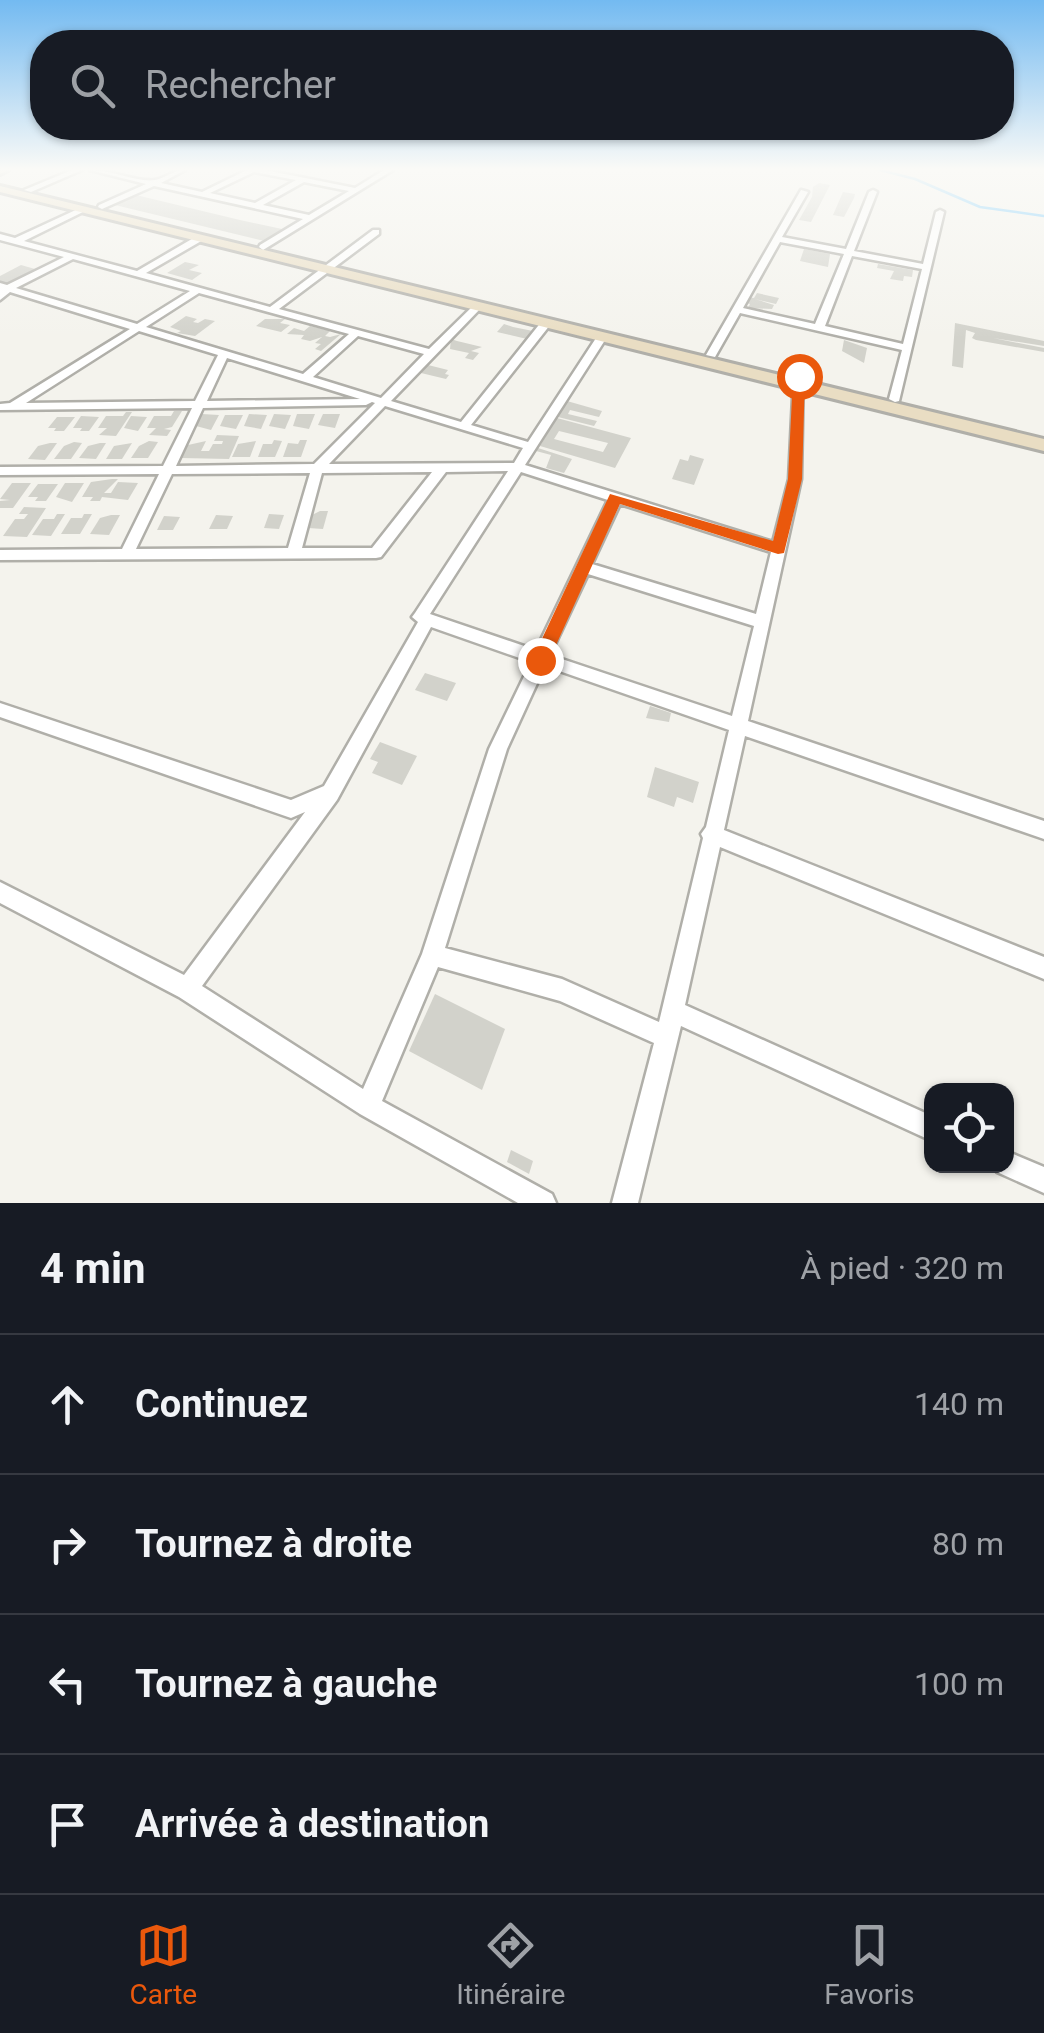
<!DOCTYPE html>
<html lang="fr">
<head>
<meta charset="utf-8">
<style>
  :root { --surface:#171b24; --page:#20242c; --text:#f1f3f6; --muted:#9ea1a6; --line:#363941; --accent:#ea580c }
  body { margin:0; font-family:Roboto,sans-serif; background:var(--page); color:var(--text) }
  .controls { position:absolute; right:30px; bottom:30px; display:grid; overflow:hidden; border-radius:20px; box-shadow:0 2px 8px #0004 }
  .controls button { width:90px; height:90px; display:grid; place-items:center; padding:0; border:0; border-bottom:2px solid var(--line); background:var(--surface); color:var(--text); font:50px sans-serif }
  .stop { position:absolute; width:30px; height:30px; margin:-22px; border:8px solid #ea580c; border-radius:50%; background:#fff }
  .stop.end { background:#ea580c; border-color:#fff; box-shadow:0 2px 10px #0008 }
  .list { margin:0; padding:0; list-style:none }
  h2 { display:flex; justify-content:space-between; align-items:center; height:130px; margin:0; padding:0 40px; font-size:42px }
  h2 small { font-size:32px; font-weight:400; color:var(--muted) }
  .list li { display:grid; grid-template-columns:65px 1fr auto; gap:30px; align-items:center; box-sizing:border-box; height:140px; padding:0 40px; border-top:2px solid var(--line) }
  .list b { display:block; font-size:38px; white-space:nowrap }
  .list em { font-size:32px; font-style:normal; color:var(--muted) }
  .icon { flex:none; width:55px; height:55px; fill:none; stroke:currentColor; stroke-width:2; stroke-linecap:round; stroke-linejoin:round }
  .map { position:relative; flex:none; width:1044px; height:1203px; overflow:hidden }
  .search { position:absolute; background:var(--surface); box-shadow:0 2px 8px #0004; left:30px; right:30px; top:30px; height:110px; display:flex; align-items:center; gap:25px; box-sizing:border-box; padding:0 35px; border-radius:40px; color:var(--muted); font-size:38px }
  .sheet { height:690px; background:var(--surface) }
  nav { display:flex; justify-content:space-around; align-items:center; box-sizing:border-box; height:140px; border-top:2px solid var(--line); background:var(--surface); font-size:28px; color:var(--muted) }
  nav a { display:grid; justify-items:center; gap:5px }
  nav .on { color:var(--accent) }
  .map>svg:first-child { display:block }
  .lines { fill:none; stroke-linecap:round; stroke-linejoin:round }
  .stream { stroke:#64c4fe; stroke-width:2.5 }
  .building { fill:#d2d2cb; fill-rule:evenodd }
  .street-casing { stroke:#b0afa9; stroke-width:5 }
  .secondary-casing { stroke:#b0afa9; stroke-width:6 }
  .street { fill:#fff; fill-rule:evenodd }
  .secondary { fill:#e9ddc3; fill-rule:evenodd }
  .route { fill:#ea580c }
</style>
</head>
<body>
<div class="map">
<svg width="1044" height="1203" viewBox="0 0 1044 1203">
  <rect width="100%" height="100%" fill="#f4f3ed"/>
  <g class="lines">
    <polyline class="stream" points="880,170 915,179 980,207 1044,216"/>
  </g>
  <g class="building">
    <polygon points="819,183 830,185 811,222 799,220 812,197 813,187"/>
    <polygon points="843,192 855,194 854,198 844,217 833,215"/>
    <polygon points="136,195 240,220 282,229 264,241 115,205"/>
    <polygon points="804,249 830,254 828,267 800,261"/>
    <polygon points="185,262 199,265 189,270 202,273 192,280 167,273"/>
    <polygon points="878,264 913,270 912,277 904,276 903,281 890,279 894,271 877,268"/>
    <polygon points="21,265 35,269 7,283 0,282 0,276"/>
    <polygon points="757,293 779,298 776,304 755,299 774,305 772,309 748,308 750,304 743,302 746,297 754,298"/>
    <polygon points="186,316 197,319 193,322 198,323 205,319 215,321 195,336 177,333 181,331 170,327"/>
    <polygon points="265,319 285,319 280,323 290,325 281,332 256,326"/>
    <polygon points="955,323 1044,341 1044,346 993,338 1044,348 1044,352 976,340 972,338 975,333 966,330 963,368 952,366"/>
    <polygon points="504,324 513,327 533,331 527,339 497,332"/>
    <polygon points="310,326 330,331 325,336 330,337 341,334 321,351 315,349 321,344 315,343 322,337 310,341 301,339 304,335 287,334 294,328 304,331"/>
    <polygon points="451,339 457,341 482,347 471,351 479,353 473,360 465,358 469,353 450,349"/>
    <polygon points="844,340 867,348 864,363 842,351"/>
    <polygon points="428,365 448,370 445,374 449,375 446,379 421,373"/>
    <polygon points="567,401 602,411 599,417 570,410 568,414 597,421 594,426 558,417"/>
    <polygon points="174,411 182,411 172,427 164,429 171,430 167,436 149,435 156,428 147,428 154,416 171,416"/>
    <polygon points="126,412 132,412 116,436 99,435 107,428 98,428 106,416 123,416"/>
    <polygon points="202,414 219,415 211,430 196,426"/>
    <polygon points="249,414 267,415 261,429 244,426"/>
    <polygon points="274,414 291,415 285,429 269,426"/>
    <polygon points="297,414 315,414 309,429 293,426"/>
    <polygon points="323,414 340,414 335,428 318,425"/>
    <polygon points="225,415 243,415 236,429 220,426"/>
    <polygon points="81,416 99,417 89,431 80,431 82,428 73,428"/>
    <polygon points="131,416 147,417 138,431 124,428"/>
    <polygon points="57,417 75,417 64,431 54,431 56,428 48,428"/>
    <path d="M557,418l74,20 -16,30 -75,-22zM559,431l49,12 -5,9 -49,-13z"/>
    <polygon points="217,435 239,436 229,459 181,458 188,445 206,441 201,451 209,451 213,444 222,444 223,441 214,441"/>
    <polygon points="274,440 282,441 275,457 258,457 263,444 272,444"/>
    <polygon points="300,440 307,440 301,457 283,457 288,443 298,444"/>
    <polygon points="149,441 158,442 148,458 131,458 139,446"/>
    <polygon points="256,441 250,457 232,457 238,444"/>
    <polygon points="74,442 82,443 71,459 54,459 64,446"/>
    <polygon points="50,443 57,443 45,460 28,459 38,446"/>
    <polygon points="100,443 106,443 96,459 79,458 88,446"/>
    <polygon points="132,443 122,459 106,459 114,446"/>
    <polygon points="538,448 572,459 564,473 546,468 551,455 536,451"/>
    <polygon points="690,455 704,459 694,485 672,479 680,459 688,461"/>
    <polygon points="112,479 118,479 104,493 111,493 118,482 138,483 128,500 102,497 100,501 90,501 93,497 82,497 91,482"/>
    <polygon points="12,483 31,483 13,508 0,508 0,501 10,500 0,499"/>
    <polygon points="65,483 84,483 72,502 56,497"/>
    <polygon points="38,484 58,484 46,501 35,501 38,497 28,497"/>
    <polygon points="24,507 46,508 27,537 3,536 15,519 24,519 28,514 19,514"/>
    <polygon points="320,511 328,511 323,529 308,528 312,515"/>
    <polygon points="57,514 65,514 51,536 32,535 43,519 54,519"/>
    <polygon points="84,514 92,514 80,534 61,534 71,518 82,518"/>
    <polygon points="269,514 284,515 279,529 264,528"/>
    <polygon points="111,515 120,515 109,535 90,534 100,518"/>
    <polygon points="216,515 233,516 227,529 209,529"/>
    <polygon points="164,516 180,517 173,530 157,530"/>
    <polygon points="425,673 456,683 447,701 415,690"/>
    <polygon points="650,706 671,713 669,722 646,718"/>
    <polygon points="380,742 417,756 402,785 372,773 378,762 370,759"/>
    <polygon points="655,767 699,782 693,803 677,797 674,807 647,797"/>
    <polygon points="435,994 505,1029 482,1090 409,1051"/>
    <polygon points="511,1150 533,1161 529,1174 507,1162"/>
  </g>
  <g class="lines">
    <g class="street-casing">
      <g id="street">
        <polygon points="72,170 82,170 31,192 24,190"/>
        <path d="M90,170c20,-1 48,13 65,10 11,-2 18,-10 30,-10l-24,13 41,9 45,-22h18l90,18 29,-18h9l-130,80 -4,-3 1,-2 43,-26 -149,-33 -52,23 -4,-2 1,-2 47,-21zM254,172l42,8 -41,23 -45,-10zM304,182l45,9 -40,24 -46,-10z"/>
        <path d="M801,190l7,2 -26,45 64,12 23,-57 4,-2 4,2 -23,59 69,13 13,-52 4,-2 4,2 -45,189 -4,1 -6,-3 13,-49 -162,-37 -25,44 -9,-2zM780,242l64,12 -29,70 -72,-16zM852,256l70,13 -19,75 -78,-18z"/>
        <path d="M80,208l7,2 -63,31 113,30 60,-35h6v4l-57,33 124,34 103,-77h6v4l-100,75 150,40 46,-45h6v4l-90,93 70,21 81,-101h8v4l-79,100 57,17 70,-107h8l1,2 -82,128 248,77 16,-63 5,-103 9,-2 -2,105 -53,242 296,100v18l-299,-103 -21,94 320,127v22l-324,-132 -35,158 247,111v25l-251,-115 -43,177h-26l42,-160 -94,-42 -122,-34 -56,134 170,93 4,9h-38l-158,-89 -181,-117 -179,-94v-21l184,93 121,-163 -14,6 -291,-101v-14l291,97 33,-14 94,-164 -6,-5 3,-4 93,-142 -62,1 -65,85 -5,1 -376,2v-10l122,-1 37,-75 -159,1v-8l163,-1 29,-58 -192,2v-6l10,-1 120,-74 -120,-37 -10,8v-17l7,2 57,-28 -64,-17v-6l15,4zM73,259l117,32 -53,33 -121,-36zM199,293l150,41 -46,40 -157,-47zM139,331l79,24 -23,46 -169,2zM358,336l66,18 -43,44 -68,-21zM227,358l133,41 -153,2zM372,402l3,1 -61,61 -138,2 27,-58 163,-3zM385,406l138,42 -9,15 -185,1zM432,472l-60,76h-70l20,-75zM521,472l87,28 -72,150 -106,-36zM310,473l-22,75 -152,1 36,-75zM620,504l151,48 -15,62 -164,-50zM588,574l166,52 -22,90 -182,-61zM431,627l100,35 -42,87 -67,205 -59,135 -161,-103 135,-186zM545,666l184,64 -23,97 -5,7 2,4 -44,184 -97,-43 -117,-31 62,-199z"/>
        <polygon points="1006,1151 1044,1167 1044,1193 997,1172 995,1166 1006,1166"/>
      </g>
    </g>
    <g class="secondary-casing">
      <g id="secondary">
        <polygon points="0,170 8,170 0,174"/>
        <polygon points="0,186 1044,439 1044,451 0,192"/>
      </g>
    </g>
    <use href="#street" class="street"/>
    <use href="#secondary" class="secondary"/>
  </g>
  <linearGradient id="sky" x2="0" y2="1"><stop stop-color="#73baf1"/><stop offset="0.5" stop-color="#fafaf7"/><stop offset="1" stop-color="#fafaf7" stop-opacity="0"/></linearGradient>
  <rect width="1044" height="338" fill="url(#sky)"/>
  <polygon class="route" points="799,372 805,376 802,479 784,553 778,554 620,504 547,665 534,665 532,660 610,494 773,541 788,479 793,376"/>
</svg>
<div class="controls">
<button><svg class="icon" aria-label="locate" viewBox="0 0 24 24"><circle cx="12" cy="12" r="6"/><path d="M12 2v4M12 18v4M2 12h4M18 12h4"/></svg></button>
</div>
<div class="stop" style="left:799px;top:376px"></div>
<div class="stop end" style="left:540px;top:660px"></div>
<div class="search"><svg class="icon" aria-label="search" viewBox="0 0 24 24"><circle cx="10" cy="10" r="6"/><path d="M15 15l6 6"/></svg>Rechercher</div>
</div>
<section class="sheet">
<h2>4 min<small>À pied · 320 m</small></h2>
<ul class="list">
<li><svg class="icon" aria-label="ahead" viewBox="0 0 24 24"><path d="M12 20V5M6 11l6-6 6 6"/></svg><div><b>Continuez</b></div><em>140 m</em></li>
<li><svg class="icon" aria-label="right" viewBox="0 0 24 24"><path d="M7 20v-9h11M14 6l5 5-5 5"/></svg><div><b>Tournez à droite</b></div><em>80 m</em></li>
<li><svg class="icon" aria-label="left" viewBox="0 0 24 24"><path d="M17 20v-9H6M10 6l-5 5 5 5"/></svg><div><b>Tournez à gauche</b></div><em>100 m</em></li>
<li><svg class="icon" aria-label="arrive" viewBox="0 0 24 24"><path d="M6 21V4h12l-3 4 3 4H6"/></svg><div><b>Arrivée à destination</b></div></li>
</ul>
</section>
<nav>
<a class="on"><svg class="icon" aria-label="map" viewBox="0 0 24 24"><path d="M3 6l6-2 6 2 6-2v14l-6 2-6-2-6 2zM9 4v14M15 6v14"/></svg>Carte</a>
<a><svg class="icon" aria-label="directions" viewBox="0 0 24 24"><path d="M12 3l9 9-9 9-9-9zM9 14v-3h6M13 9l2 2-2 2"/></svg>Itinéraire</a>
<a><svg class="icon" aria-label="saved" viewBox="0 0 24 24"><path d="M7 4h10v16l-5-4-5 4z"/></svg>Favoris</a>
</nav>
</body>
</html>
